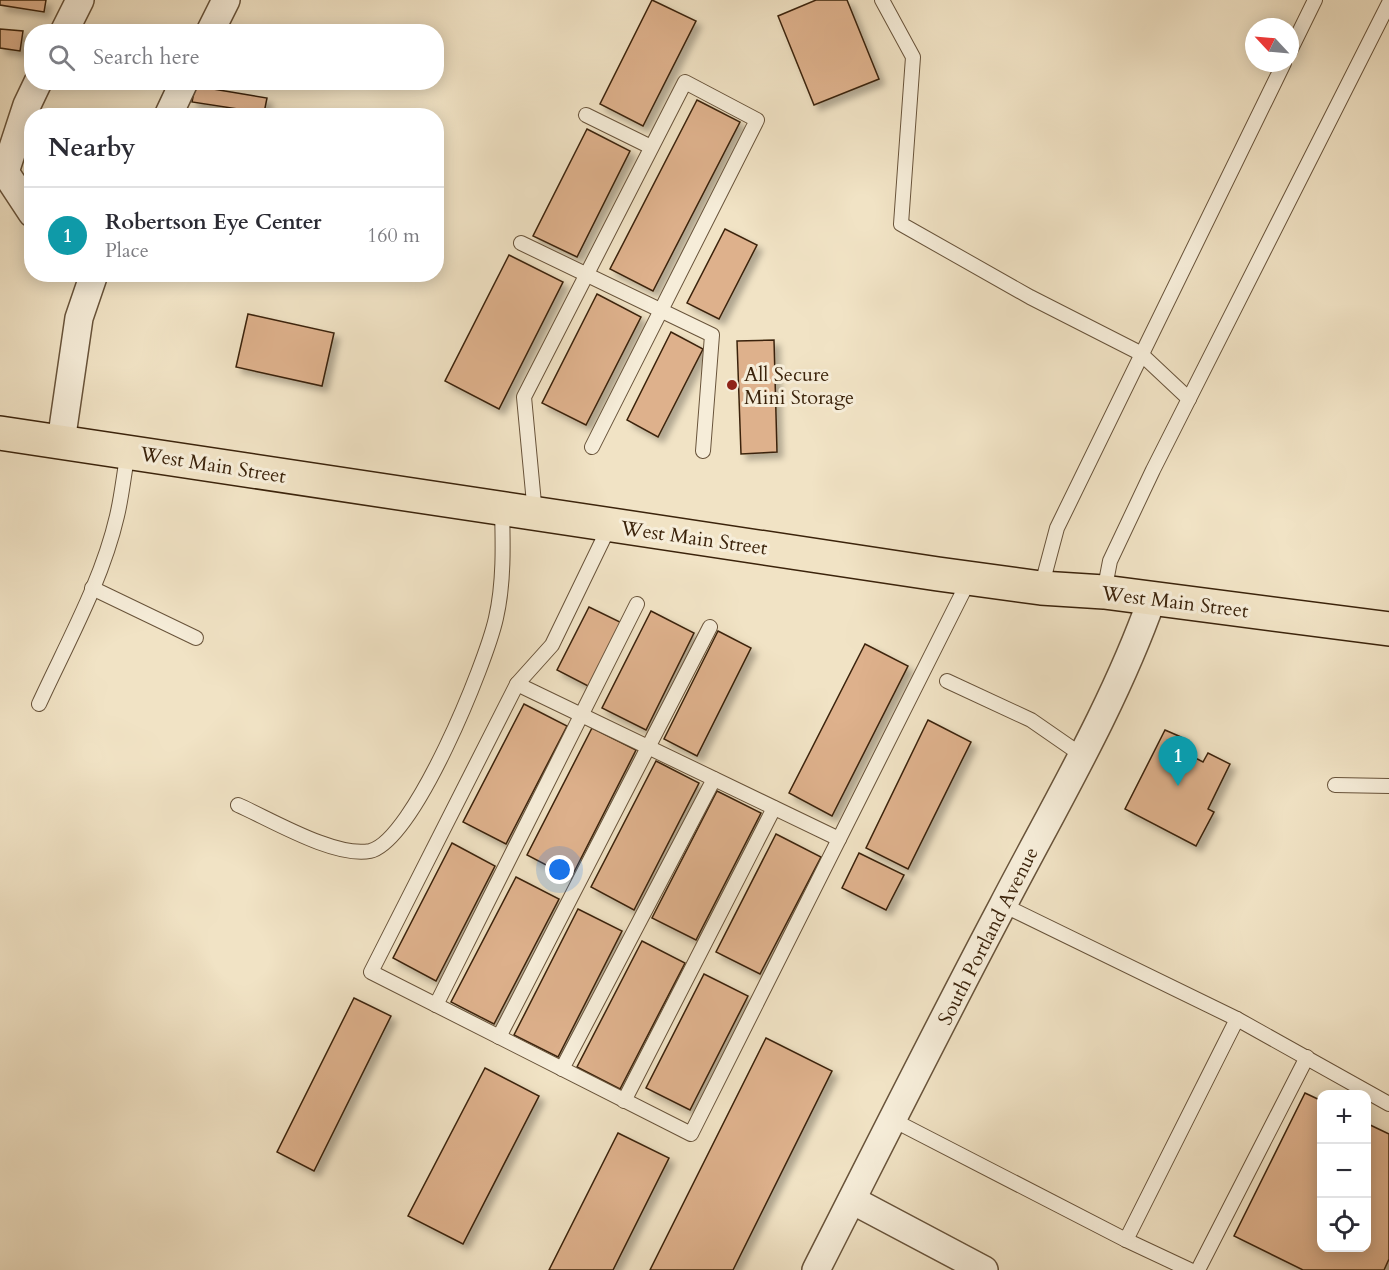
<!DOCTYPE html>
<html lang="en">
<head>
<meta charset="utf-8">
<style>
  :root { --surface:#fff; --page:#f2f2f3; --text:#2b2b33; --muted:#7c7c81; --line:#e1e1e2; --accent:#8f2418 }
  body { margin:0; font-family:Cardo,serif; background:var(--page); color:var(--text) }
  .controls { position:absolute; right:18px; bottom:18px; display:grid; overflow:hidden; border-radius:12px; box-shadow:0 3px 15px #0003 }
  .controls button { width:54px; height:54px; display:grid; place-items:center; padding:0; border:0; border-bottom:2px solid var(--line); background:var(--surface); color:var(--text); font:30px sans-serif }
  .compass { position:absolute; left:1245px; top:18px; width:54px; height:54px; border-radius:50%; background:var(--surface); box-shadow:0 3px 15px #0003; rotate:296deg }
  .you { position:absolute; left:560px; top:870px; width:21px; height:21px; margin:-15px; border:4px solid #fff; border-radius:50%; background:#1a73e8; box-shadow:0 0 0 9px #1a73e833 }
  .badge { display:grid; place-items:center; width:39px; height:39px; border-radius:50%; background:var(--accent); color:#fff; font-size:20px; font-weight:700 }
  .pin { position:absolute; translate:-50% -50px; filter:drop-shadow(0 2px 3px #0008) }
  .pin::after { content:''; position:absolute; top:32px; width:21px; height:18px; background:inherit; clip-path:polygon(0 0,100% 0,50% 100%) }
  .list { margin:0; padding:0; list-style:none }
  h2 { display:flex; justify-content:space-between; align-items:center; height:78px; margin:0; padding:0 24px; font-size:26px }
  h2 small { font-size:20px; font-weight:400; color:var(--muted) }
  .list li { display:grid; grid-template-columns:39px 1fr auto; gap:18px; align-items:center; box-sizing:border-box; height:96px; padding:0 24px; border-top:2px solid var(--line) }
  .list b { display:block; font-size:22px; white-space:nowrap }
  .list p { margin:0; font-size:20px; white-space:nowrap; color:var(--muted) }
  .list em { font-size:20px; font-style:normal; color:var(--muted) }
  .icon { flex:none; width:33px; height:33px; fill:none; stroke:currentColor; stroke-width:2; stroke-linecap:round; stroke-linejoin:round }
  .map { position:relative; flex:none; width:1389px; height:1270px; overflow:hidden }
  .search { position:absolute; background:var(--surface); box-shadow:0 3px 15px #0003; left:24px; top:24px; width:420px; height:66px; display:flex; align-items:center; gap:15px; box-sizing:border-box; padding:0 21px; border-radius:24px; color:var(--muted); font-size:22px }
  .panel { position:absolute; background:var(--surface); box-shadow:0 3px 15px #0003; left:24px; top:108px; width:420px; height:174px; border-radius:24px }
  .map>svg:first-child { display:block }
  .building { fill:#deb18c; stroke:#3b230b; stroke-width:1.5; filter:url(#shadow) }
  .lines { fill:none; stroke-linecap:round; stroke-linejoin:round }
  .lane-casing { stroke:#68533a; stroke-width:16 }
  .street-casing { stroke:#68533a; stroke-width:30 }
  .primary-casing { stroke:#3b230b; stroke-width:36 }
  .lane { stroke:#f6edd9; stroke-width:14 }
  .street { stroke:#f6edd9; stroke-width:27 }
  .primary { stroke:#f1e3c5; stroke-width:33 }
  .poi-dot { fill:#8f2418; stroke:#f6edd9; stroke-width:2 }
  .labels { text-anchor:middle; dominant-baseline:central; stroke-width:6; stroke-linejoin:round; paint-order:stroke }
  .poi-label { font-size:20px; fill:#3b230b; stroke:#f6edd9; text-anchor:start }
  .street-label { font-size:20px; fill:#3b230b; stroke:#f6edd9 }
</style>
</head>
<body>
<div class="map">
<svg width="1389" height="1270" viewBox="0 0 1389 1270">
  <defs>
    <filter id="shadow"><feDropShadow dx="5.5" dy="5.5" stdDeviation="3" flood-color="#0004"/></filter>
  </defs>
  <rect width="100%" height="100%" fill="#f1e3c5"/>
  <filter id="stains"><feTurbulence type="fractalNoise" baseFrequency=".00333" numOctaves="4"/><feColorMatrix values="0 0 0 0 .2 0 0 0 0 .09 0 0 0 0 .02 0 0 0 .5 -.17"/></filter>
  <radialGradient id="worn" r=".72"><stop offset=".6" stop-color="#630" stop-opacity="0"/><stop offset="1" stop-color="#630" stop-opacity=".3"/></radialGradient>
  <g class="building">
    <polygon points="0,0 46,0 44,12 0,5"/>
    <polygon points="652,0 696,21 643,126 600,104"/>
    <polygon points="816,0 847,0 879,79 814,105 778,16"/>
    <polygon points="0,29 23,31 20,51 0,48"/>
    <polygon points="221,30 281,32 221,32"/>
    <polygon points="195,86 267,98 264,113 192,102"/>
    <polygon points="697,100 740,122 653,291 610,269"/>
    <polygon points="587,129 630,151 577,257 533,236"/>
    <polygon points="725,229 757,245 719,319 687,303"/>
    <polygon points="509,255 563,282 499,409 445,381"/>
    <polygon points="597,294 641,317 586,425 542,403"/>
    <polygon points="248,314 334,333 322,386 236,367"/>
    <polygon points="671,332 703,349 658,437 627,420"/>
    <polygon points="774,340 777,452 741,454 737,341"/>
    <polygon points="589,607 622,623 590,687 557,670"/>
    <polygon points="651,611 694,633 646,730 602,708"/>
    <polygon points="718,631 751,648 697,756 664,739"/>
    <polygon points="865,644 908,666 832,816 789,793"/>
    <polygon points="524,704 567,726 506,844 463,822"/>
    <polygon points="928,720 971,742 908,869 866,848"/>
    <polygon points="592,728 636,750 571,878 527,855"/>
    <polygon points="1165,730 1181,737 1176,748 1203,762 1208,753 1230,764 1208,809 1214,812 1196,846 1125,809"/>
    <polygon points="656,761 699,783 634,910 591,887"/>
    <polygon points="717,791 761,813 696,940 652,918"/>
    <polygon points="776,834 821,857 760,974 716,952"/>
    <polygon points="452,843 495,866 436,981 393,958"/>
    <polygon points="859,853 904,875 886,910 842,888"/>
    <polygon points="516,877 559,899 494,1024 451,1002"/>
    <polygon points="578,909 622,931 558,1057 514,1035"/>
    <polygon points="642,941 685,963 620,1089 577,1067"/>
    <polygon points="704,974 748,996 690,1110 646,1088"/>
    <polygon points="354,998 391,1016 314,1171 277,1152"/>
    <polygon points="766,1038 832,1071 733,1270 650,1270"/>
    <polygon points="485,1068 539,1096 463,1244 408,1216"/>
    <polygon points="1305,1093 1322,1101 1322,1248 1366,1248 1366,1123 1389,1134 1389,1259 1384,1270 1303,1270 1234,1236"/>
    <polygon points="618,1133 669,1158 613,1270 549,1270"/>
  </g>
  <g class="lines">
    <g class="lane-casing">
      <g id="lane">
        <polyline points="882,0 913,57 901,224 1030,297 1140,353 1189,399"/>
        <polyline points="1290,51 1315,0"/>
        <polyline points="586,115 651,147"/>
        <polyline points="521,243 712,335 703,451"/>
        <polyline points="535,514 524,397 685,82 757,120 592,447"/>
        <polyline points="610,525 552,645 517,684 371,972 691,1134 970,578"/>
        <polyline points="92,588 196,638"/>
        <polyline points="1041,588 1057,528 1284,63"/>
        <polyline points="1104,592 1110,561 1153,470 1389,3"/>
        <polyline points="947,681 1031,720 1083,756"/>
        <polyline points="517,684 839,839"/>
        <path d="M39,704c28,-61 63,-123 78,-188 5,-21 7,-43 11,-64"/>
        <polyline points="1335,785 1389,786"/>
        <path d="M238,805c32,14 97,53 132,46 44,-10 116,-188 126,-233 8,-35 7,-73 6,-109"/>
        <polyline points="1003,905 1237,1019 1389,1104"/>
        <polyline points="436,1005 637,604"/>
        <polyline points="499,1037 710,627"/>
        <polyline points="562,1069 714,779"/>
        <polyline points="624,1101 774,808"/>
        <polyline points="893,1120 1126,1240 1190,1270"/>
        <polyline points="1126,1240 1237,1019"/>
        <polyline points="1198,1270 1307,1057"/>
      </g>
    </g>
    <g class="street-casing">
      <g id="street">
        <polyline points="64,32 80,0"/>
        <polyline points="210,32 226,0"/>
        <polyline points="168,116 184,82"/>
        <polyline points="32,213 5,172 27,105 38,82"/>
        <polyline points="61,442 79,318 94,274"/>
        <polyline points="852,1200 984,1270"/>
        <path d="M816,1270c62,-122 123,-244 187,-365 52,-100 111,-199 149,-306"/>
      </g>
    </g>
    <g class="primary-casing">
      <polyline id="primary" points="0,433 938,574 1041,588 1104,592 1389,629"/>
    </g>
    <use href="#lane" class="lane"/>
    <use href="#street" class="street"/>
    <use href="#primary" class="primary"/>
  </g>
  <circle class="poi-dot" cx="732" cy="385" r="6"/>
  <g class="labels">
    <g class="poi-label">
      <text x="744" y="374">All Secure<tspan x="744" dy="23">Mini Storage</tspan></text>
    </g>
    <g class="street-label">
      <text transform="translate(213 465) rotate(9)">West Main Street</text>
      <text transform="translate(694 538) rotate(8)">West Main Street</text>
      <text transform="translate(1175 602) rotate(7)">West Main Street</text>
      <text transform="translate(988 936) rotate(-63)">South Portland Avenue</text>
    </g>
  </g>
  <rect width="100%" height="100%" filter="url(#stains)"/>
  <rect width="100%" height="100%" fill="url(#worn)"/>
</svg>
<div class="controls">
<button>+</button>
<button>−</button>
<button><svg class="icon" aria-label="locate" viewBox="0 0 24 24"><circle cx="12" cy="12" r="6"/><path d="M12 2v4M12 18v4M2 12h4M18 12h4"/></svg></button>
</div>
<svg class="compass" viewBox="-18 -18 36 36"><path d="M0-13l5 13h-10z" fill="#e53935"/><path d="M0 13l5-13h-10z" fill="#7c7c81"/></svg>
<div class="you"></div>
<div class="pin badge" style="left:1178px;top:786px;background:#0f9aa8">1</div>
<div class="search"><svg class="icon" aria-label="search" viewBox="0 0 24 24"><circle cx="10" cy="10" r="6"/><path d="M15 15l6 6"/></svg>Search here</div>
<section class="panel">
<h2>Nearby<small></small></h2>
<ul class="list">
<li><span class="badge" style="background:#0f9aa8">1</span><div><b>Robertson Eye Center</b><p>Place</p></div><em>160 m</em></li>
</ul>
</section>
</div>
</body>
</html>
